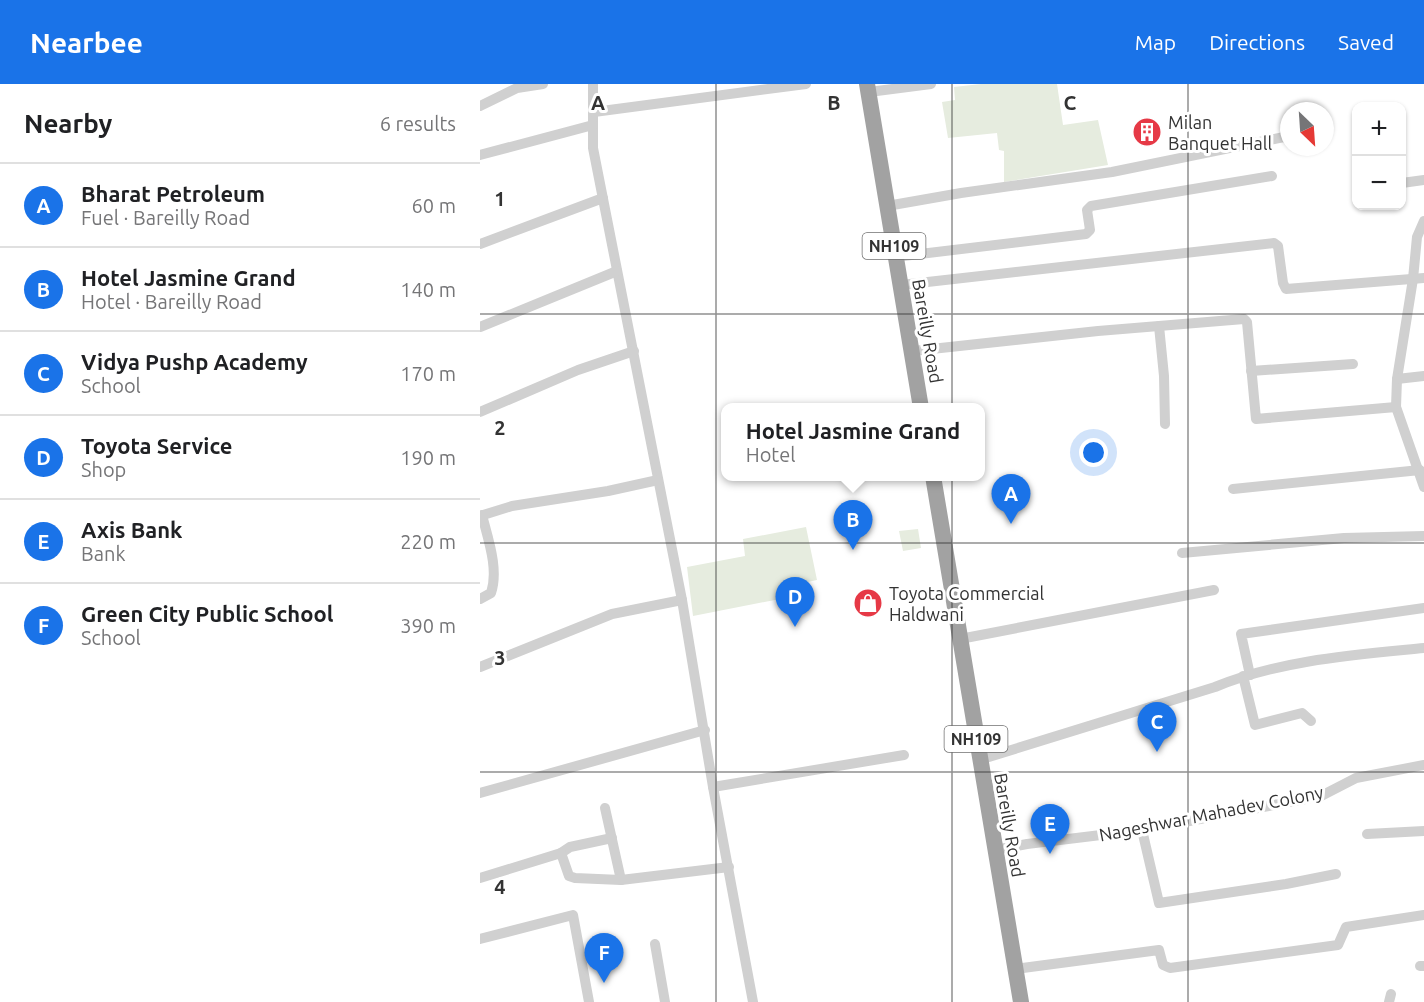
<!DOCTYPE html>
<html lang="en">
<head>
<meta charset="utf-8">
<style>
  :root { --surface:#fff; --page:#f2f2f2; --text:#202124; --muted:#757577; --line:#e0e0e0; --accent:#1a73e8 }
  body { margin:0; font-family:Ubuntu,sans-serif; background:var(--page); color:var(--text) }
  .controls { position:absolute; right:18px; top:18px; display:grid; overflow:hidden; border-radius:12px; box-shadow:0 2px 4px #0004 }
  .controls button { width:54px; height:54px; display:grid; place-items:center; padding:0; border:0; border-bottom:2px solid var(--line); background:var(--surface); color:var(--text); font:30px sans-serif }
  .compass { position:absolute; left:800px; top:18px; width:54px; height:54px; border-radius:50%; background:var(--surface); box-shadow:0 2px 4px #0004; rotate:155deg }
  .you { position:absolute; left:614px; top:369px; width:21px; height:21px; margin:-15px; border:4px solid #fff; border-radius:50%; background:#1a73e8; box-shadow:0 0 0 9px #1a73e833 }
  .badge { display:grid; place-items:center; width:39px; height:39px; border-radius:50%; background:var(--accent); color:#fff; font-size:20px; font-weight:700 }
  .pin { position:absolute; translate:-50% -50px; filter:drop-shadow(0 2px 3px #0008) }
  .pin::after { content:''; position:absolute; top:32px; width:21px; height:18px; background:inherit; clip-path:polygon(0 0,100% 0,50% 100%) }
  .popup { position:absolute; left:241px; top:319px; width:264px; height:78px; box-sizing:border-box; display:grid; place-content:center; border-radius:12px; background:var(--surface); filter:drop-shadow(0 2px 4px #0005); font-size:20px; white-space:nowrap; color:var(--muted) }
  .popup b { font-size:22px; color:var(--text) }
  .popup::after { content:''; position:absolute; left:50%; top:100%; margin-left:-12px; border:12px solid transparent; border-top-color:var(--surface) }
  .list { margin:0; padding:0; list-style:none }
  h2 { display:flex; justify-content:space-between; align-items:center; height:78px; margin:0; padding:0 24px; font-size:26px }
  h2 small { font-size:20px; font-weight:400; color:var(--muted) }
  .list li { display:grid; grid-template-columns:39px 1fr auto; gap:18px; align-items:center; box-sizing:border-box; height:84px; padding:0 24px; border-top:2px solid var(--line) }
  .list b { display:block; font-size:22px; white-space:nowrap }
  .list p { margin:0; font-size:20px; white-space:nowrap; color:var(--muted) }
  .list em { font-size:20px; font-style:normal; color:var(--muted) }
  .map { position:relative; flex:none; width:944px; height:918px; overflow:hidden }
  header { display:flex; align-items:center; gap:36px; box-sizing:border-box; height:84px; padding:0 30px; background:var(--accent); color:#fff }
  header strong { font-size:28px }
  nav { display:flex; gap:33px; margin-inline-start:auto; font-size:21px }
  main { display:flex }
  aside { flex:1; background:var(--surface) }
  .map>svg:first-child { display:block }
  .green { fill:#e6ecdf }
  .lines { fill:none; stroke-linecap:round; stroke-linejoin:round }
  .minor { stroke:#d0d0d0; stroke-width:10 }
  .trunk { stroke:#a2a2a2; stroke-width:16 }
  .grid { fill:none; stroke:#333; stroke-width:1.5; stroke-opacity:0.55 }
  .labels { text-anchor:middle; dominant-baseline:central; stroke-width:6; stroke-linejoin:round; paint-order:stroke }
  .shield { fill:#fff; stroke:#707070; stroke-width:1.5 }
  .shield-label { font-size:16px; font-weight:bold; fill:#333 }
  .poi-label { font-size:18px; fill:#333; stroke:#fff; text-anchor:start }
  .street-label { font-size:18px; fill:#333; stroke:#fff }
  .grid-label { font-size:20px; text-anchor:middle; font-weight:bold; fill:#333; stroke:#fff; stroke-width:6; stroke-linejoin:round; paint-order:stroke }
</style>
</head>
<body>
<header>
<strong>Nearbee</strong>
<nav><a>Map</a><a>Directions</a><a>Saved</a></nav>
</header>
<main>
<aside>
<h2>Nearby<small>6 results</small></h2>
<ul class="list">
<li><span class="badge">A</span><div><b>Bharat Petroleum</b><p>Fuel · Bareilly Road</p></div><em>60 m</em></li>
<li><span class="badge">B</span><div><b>Hotel Jasmine Grand</b><p>Hotel · Bareilly Road</p></div><em>140 m</em></li>
<li><span class="badge">C</span><div><b>Vidya Pushp Academy</b><p>School</p></div><em>170 m</em></li>
<li><span class="badge">D</span><div><b>Toyota Service</b><p>Shop</p></div><em>190 m</em></li>
<li><span class="badge">E</span><div><b>Axis Bank</b><p>Bank</p></div><em>220 m</em></li>
<li><span class="badge">F</span><div><b>Green City Public School</b><p>School</p></div><em>390 m</em></li>
</ul>
</aside>
<div class="map">
<svg width="944" height="918" viewBox="0 0 944 918">
  <rect width="100%" height="100%" fill="#fff"/>
  <g class="green">
    <polygon points="501,0 577,0 583,41 618,36 628,81 524,98 524,67 519,66 517,49 468,54 462,18 475,16 474,3"/>
    <polygon points="326,443 337,496 318,500 320,511 213,532 207,483 265,472 263,455"/>
    <polygon points="438,445 441,464 423,467 419,447"/>
  </g>
  <g class="lines">
    <g class="minor">
      <polyline points="113,0 113,64 202,516 233,703 273,918"/>
      <polyline points="389,8 451,0"/>
      <polyline points="0,22 37,4 63,0"/>
      <polyline points="114,28 326,0"/>
      <polyline points="0,71 113,41"/>
      <polyline points="922,99 944,96"/>
      <polyline points="407,122 481,109 632,88 809,52"/>
      <polyline points="944,137 937,153 933,195 917,295 916,323 944,403"/>
      <polyline points="0,160 123,114"/>
      <polyline points="415,173 606,150 610,146 607,126 611,122 792,92"/>
      <polyline points="421,201 794,159 798,162 803,199 806,205 944,194"/>
      <polyline points="679,242 684,292 685,340"/>
      <polyline points="0,243 137,187"/>
      <polyline points="433,267 618,247 764,235 767,238 776,335 916,323"/>
      <polyline points="771,287 873,280"/>
      <polyline points="917,295 944,292"/>
      <polyline points="0,328 98,286 154,267"/>
      <polyline points="753,405 940,386"/>
      <polyline points="0,432 32,422 128,407 178,396"/>
      <polyline points="702,469 864,454 944,452"/>
      <path d="M0,515l11,-6c8,-24 -3,-54 -9,-78"/>
      <polyline points="480,555 734,506"/>
      <polyline points="0,583 132,530 202,516"/>
      <polyline points="770,591 761,550 944,524"/>
      <polyline points="763,592 775,641 822,629 831,637"/>
      <path d="M499,676l236,-73c66,-27 138,-32 209,-39"/>
      <polyline points="233,703 424,671"/>
      <polyline points="0,709 225,646"/>
      <polyline points="125,724 141,796"/>
      <polyline points="662,746 679,819 806,800 856,790"/>
      <polyline points="887,750 944,747"/>
      <polyline points="515,766 547,760 662,746 841,712 876,694 944,681"/>
      <polyline points="81,769 90,763 132,754"/>
      <polyline points="0,794 81,769 89,792 95,794 141,796 249,783"/>
      <polyline points="0,855 93,831 109,918"/>
      <polyline points="175,860 185,918"/>
      <polyline points="940,882 944,882"/>
      <polyline points="535,885 679,866 683,881 690,884 858,861 866,843 944,831"/>
      <polyline points="909,918 911,910"/>
    </g>
    <g class="trunk">
      <polyline points="387,0 441,324"/>
      <polyline points="453,392 541,918"/>
    </g>
  </g>
  <path class="grid" d="M236,0v918M472,0v918M708,0v918M0,230h944M0,459h944M0,688h944"/>
  <defs>
    <g id="building-disc" transform="scale(1.5)"><circle r="9.5" fill="#e63946" stroke="#fff"/><path d="M-4-6H4V6H1V3H-1V6H-4ZM-2.5-4.3h1.7v1.8h-1.7ZM.8-4.3h1.7v1.8H.8ZM-2.5-1h1.7V.8h-1.7ZM.8-1h1.7V.8H.8Z" fill="#fff"/></g>
    <g id="shop-disc" transform="scale(1.5)"><circle r="9.5" fill="#e63946" stroke="#fff"/><path d="M-5-2.5h2.3a2.7 3.5 0 0 1 5.4 0H5L5.5 6h-11ZM-1.5-2.5h3a1.5 2.3 0 0 0-3 0Z" fill="#fff"/></g>
  </defs>
  <g fill-rule="evenodd">
    <use href="#building-disc" x="667" y="48"/>
    <use href="#shop-disc" x="388" y="519"/>
  </g>
  <g class="labels">
    <g class="shield">
      <rect x="382.5" y="149" width="63" height="26" rx="4.5"/>
      <rect x="464.5" y="642" width="63" height="26" rx="4.5"/>
    </g>
    <g class="shield-label">
      <text x="414" y="162">NH109</text>
      <text x="496" y="655">NH109</text>
    </g>
    <g class="poi-label">
      <text x="688" y="38">Milan<tspan x="688" dy="21">Banquet Hall</tspan></text>
      <text x="409" y="509">Toyota Commercial<tspan x="409" dy="21">Haldwani</tspan></text>
    </g>
    <g class="street-label">
      <text transform="translate(448 247) rotate(80)">Bareilly Road</text>
      <text transform="translate(731 729) rotate(-11)">Nageshwar Mahadev Colony</text>
      <text transform="translate(530 741) rotate(80)">Bareilly Road</text>
    </g>
  </g>
  <g class="grid-label">
    <text x="118" y="26">A</text>
    <text x="354" y="26">B</text>
    <text x="590" y="26">C</text>
    <text x="20" y="122">1</text>
    <text x="20" y="351">2</text>
    <text x="20" y="581">3</text>
    <text x="20" y="810">4</text>
  </g>
</svg>
<div class="controls">
<button>+</button>
<button>−</button>
</div>
<svg class="compass" viewBox="-18 -18 36 36"><path d="M0-13l5 13h-10z" fill="#e53935"/><path d="M0 13l5-13h-10z" fill="#757577"/></svg>
<div class="you"></div>
<div class="pin badge" style="left:531px;top:440px">A</div>
<div class="pin badge" style="left:373px;top:466px">B</div>
<div class="popup"><b>Hotel Jasmine Grand</b>Hotel</div>
<div class="pin badge" style="left:677px;top:668px">C</div>
<div class="pin badge" style="left:315px;top:543px">D</div>
<div class="pin badge" style="left:570px;top:770px">E</div>
<div class="pin badge" style="left:124px;top:899px">F</div>
</div>
</main>
</body>
</html>
